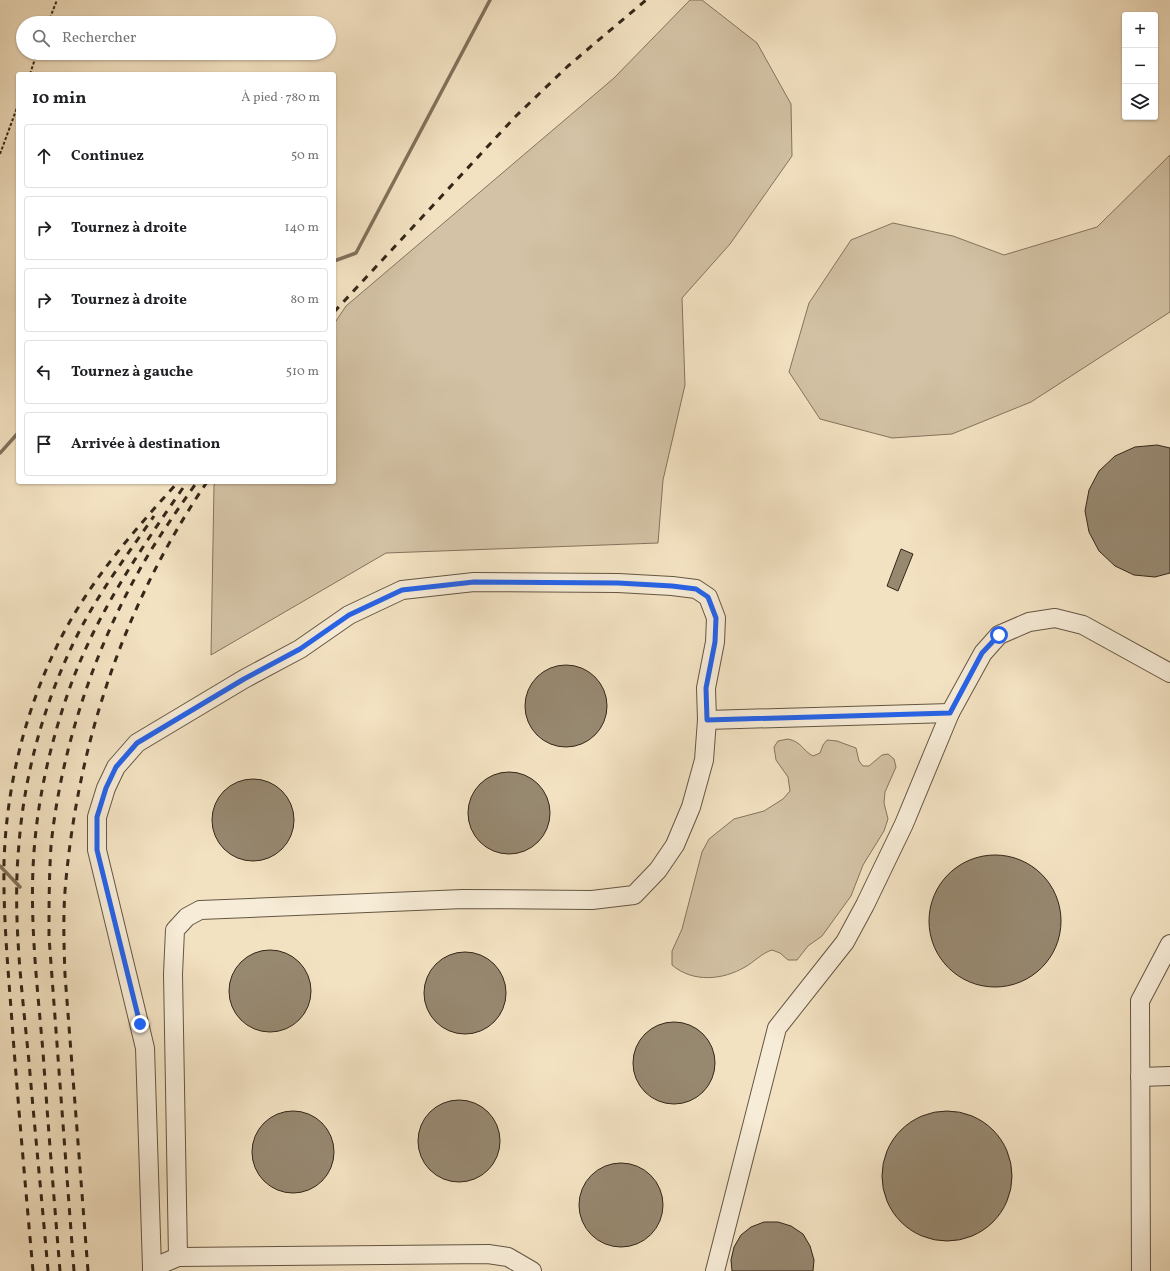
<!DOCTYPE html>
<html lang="fr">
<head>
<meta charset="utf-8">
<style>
  :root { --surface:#fff; --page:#f6f6f6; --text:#202124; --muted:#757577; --line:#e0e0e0 }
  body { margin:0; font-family:Vollkorn,serif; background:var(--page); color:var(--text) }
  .controls { position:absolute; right:12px; top:12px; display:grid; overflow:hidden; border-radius:4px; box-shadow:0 1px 3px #0004 }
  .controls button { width:36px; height:36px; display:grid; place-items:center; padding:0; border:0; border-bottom:1px solid var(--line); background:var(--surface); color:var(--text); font:20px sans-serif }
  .stop { position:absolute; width:12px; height:12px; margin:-9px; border:3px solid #2563eb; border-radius:50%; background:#fff }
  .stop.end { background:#2563eb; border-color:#fff; box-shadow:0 1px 4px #0008 }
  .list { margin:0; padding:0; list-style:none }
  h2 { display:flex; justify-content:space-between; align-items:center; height:52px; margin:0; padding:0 16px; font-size:17px }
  h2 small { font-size:13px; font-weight:400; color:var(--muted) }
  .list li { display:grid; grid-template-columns:26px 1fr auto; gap:12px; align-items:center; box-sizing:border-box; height:64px; margin:0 8px 8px; padding:0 8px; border:1px solid var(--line); border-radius:4px }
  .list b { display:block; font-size:15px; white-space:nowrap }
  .list em { font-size:13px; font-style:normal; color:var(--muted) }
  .icon { flex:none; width:22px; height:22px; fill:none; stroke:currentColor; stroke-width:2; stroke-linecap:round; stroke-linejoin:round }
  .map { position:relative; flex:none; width:1170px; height:1271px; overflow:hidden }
  .search { position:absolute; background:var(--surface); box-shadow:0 1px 3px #0004; left:16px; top:16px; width:320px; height:44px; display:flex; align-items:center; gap:10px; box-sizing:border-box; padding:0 14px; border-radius:22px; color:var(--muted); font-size:15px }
  .panel { position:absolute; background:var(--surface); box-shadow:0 1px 3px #0004; left:16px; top:72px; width:320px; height:412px; border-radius:4px }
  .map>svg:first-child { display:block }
  .green { fill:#d3c2a5; stroke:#84745e }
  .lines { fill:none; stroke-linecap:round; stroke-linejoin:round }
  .stream { stroke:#80715b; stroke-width:3.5 }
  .building { fill:#978870; stroke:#342718 }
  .minor-casing { stroke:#645642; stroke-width:20 }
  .path { stroke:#342718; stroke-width:2; stroke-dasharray:3 2; stroke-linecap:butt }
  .minor { stroke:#f7ecd7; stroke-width:18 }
  .rail { stroke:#342718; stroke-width:3; stroke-dasharray:7 7; stroke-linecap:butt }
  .route { stroke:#2563eb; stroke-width:5 }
</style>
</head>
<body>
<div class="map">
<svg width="1170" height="1271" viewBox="0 0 1170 1271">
  <rect width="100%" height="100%" fill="#f3e2c2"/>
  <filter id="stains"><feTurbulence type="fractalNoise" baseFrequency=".005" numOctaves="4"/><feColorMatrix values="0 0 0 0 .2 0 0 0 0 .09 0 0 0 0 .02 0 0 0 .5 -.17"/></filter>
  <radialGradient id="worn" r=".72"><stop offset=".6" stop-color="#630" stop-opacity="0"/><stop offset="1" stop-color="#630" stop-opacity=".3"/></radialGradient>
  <g class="green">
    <polygon points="690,0 702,0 757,43 791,104 792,156 730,244 682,298 685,385 663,480 658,543 386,553 211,655 214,485 217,482 334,482 334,324 346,306 614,78"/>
    <polygon points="1170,155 1170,312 1031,402 952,434 892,438 820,419 789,372 809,303 851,240 893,223 953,236 1004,255 1097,227"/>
    <path d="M788,739c14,3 14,11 25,17l7,-3 3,-8 4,-5 10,1 19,7 3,13 4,5h6l13,-11 6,-1 6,5 2,8 -11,25 -1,11 4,16 -4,12 -21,34 -12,31 -29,40 -14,10 -11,14h-9l-8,-7 -8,-3c-10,3 -18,12 -27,17 -22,13 -52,16 -73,-2v-14l10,-22 20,-77 7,-13 25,-20 30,-8 19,-12 7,-8 -2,-14 -12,-17 -2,-13 4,-6z"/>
  </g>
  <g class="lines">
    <g class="stream">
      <polyline points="334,261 356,253 490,0"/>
      <polyline points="0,453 18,433"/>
      <polyline points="0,866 20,887"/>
    </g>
  </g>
  <g class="building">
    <polygon points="1157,445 1170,448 1170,573 1155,577 1134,575 1115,566 1099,551 1089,532 1085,511 1089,490 1099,471 1115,456 1135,447"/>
    <polygon points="901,549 913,554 898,591 887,586"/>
    <circle cx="566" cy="706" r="41"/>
    <circle cx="509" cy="813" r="41"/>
    <circle cx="253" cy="820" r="41"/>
    <circle cx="995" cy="921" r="66"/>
    <circle cx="270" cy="991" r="41"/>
    <circle cx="465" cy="993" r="41"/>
    <circle cx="674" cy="1063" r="41"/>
    <circle cx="459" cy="1141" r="41"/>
    <circle cx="947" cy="1176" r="65"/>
    <circle cx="293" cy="1152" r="41"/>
    <circle cx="621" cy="1205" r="42"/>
    <polygon points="764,1222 778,1222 791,1226 803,1234 810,1246 814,1260 813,1271 732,1271 731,1260 734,1247 741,1235 751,1227"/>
  </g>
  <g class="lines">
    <g class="minor-casing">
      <g id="minor">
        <polyline points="707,720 950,713"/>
        <polyline points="1140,1077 1170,1076"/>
        <polyline points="152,1268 145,1048 97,850 97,817 106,788 116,767 137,743 244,679 300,649 349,615 402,590 474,582 618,583 672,586 696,589 708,597 716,618 715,642 706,688 707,720 704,760 691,807 675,845 658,870 634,895 592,900 463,899 200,910 187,917 175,930 173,974 178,1257"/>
        <polyline points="152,1271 152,1268 178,1257 488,1254 508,1257 532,1271"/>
        <polyline points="715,1271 777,1028 845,942 865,905 904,824 950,713 983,653 999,635 1029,622 1055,618 1083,625 1170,673"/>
        <polyline points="1141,1271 1140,1001 1170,944"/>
      </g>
    </g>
    <g class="path">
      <polyline points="48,23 57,0"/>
      <polyline points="30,74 37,53"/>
      <polyline points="0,154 18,105"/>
    </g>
    <use href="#minor" class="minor"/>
    <g class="rail">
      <polyline points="334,312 516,116 568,66 646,0"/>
      <path d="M33,1271c-7,-78 -14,-157 -20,-235 -4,-58 -10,-115 -9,-173 2,-73 20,-149 52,-215 30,-63 76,-115 122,-166"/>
      <path d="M48,1271c-6,-70 -13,-139 -19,-209 -7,-72 -17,-146 -10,-218 5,-67 24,-137 53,-198 22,-47 53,-88 82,-130"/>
      <path d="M60,1271c-6,-73 -12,-146 -17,-219 -6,-70 -15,-142 -8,-212 5,-54 19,-110 38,-161 28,-73 70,-133 114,-197"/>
      <path d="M74,1271l-25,-334c0,-30 0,-60 2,-91 10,-101 48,-212 102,-299 14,-22 29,-44 44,-65"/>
      <path d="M88,1271l-23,-296c-1,-28 -2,-56 0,-84 12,-147 59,-287 142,-409"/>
    </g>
  </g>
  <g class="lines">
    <polyline class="route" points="140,1024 97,850 97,817 106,788 116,767 137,743 244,679 300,649 349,615 402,590 474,582 618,583 672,586 696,589 708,597 716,618 715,642 706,688 707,720 950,713 982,653 999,635"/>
  </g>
  <rect width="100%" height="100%" filter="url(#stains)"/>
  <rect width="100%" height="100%" fill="url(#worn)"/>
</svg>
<div class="controls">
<button>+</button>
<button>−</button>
<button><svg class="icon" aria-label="layers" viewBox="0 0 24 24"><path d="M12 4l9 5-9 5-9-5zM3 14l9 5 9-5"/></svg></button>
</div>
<div class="stop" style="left:999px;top:635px"></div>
<div class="stop end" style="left:140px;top:1024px"></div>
<div class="search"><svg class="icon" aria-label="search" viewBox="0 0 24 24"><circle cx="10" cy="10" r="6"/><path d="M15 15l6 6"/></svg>Rechercher</div>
<section class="panel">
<h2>10 min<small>À pied · 780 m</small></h2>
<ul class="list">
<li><svg class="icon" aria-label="ahead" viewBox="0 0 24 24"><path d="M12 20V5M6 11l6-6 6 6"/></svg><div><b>Continuez</b></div><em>50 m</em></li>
<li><svg class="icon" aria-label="right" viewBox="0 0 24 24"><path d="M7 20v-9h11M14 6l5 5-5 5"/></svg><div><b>Tournez à droite</b></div><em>140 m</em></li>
<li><svg class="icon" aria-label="right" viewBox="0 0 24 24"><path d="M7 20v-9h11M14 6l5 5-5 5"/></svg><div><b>Tournez à droite</b></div><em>80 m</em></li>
<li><svg class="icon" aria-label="left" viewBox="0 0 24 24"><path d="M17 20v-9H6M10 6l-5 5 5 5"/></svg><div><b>Tournez à gauche</b></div><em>510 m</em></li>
<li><svg class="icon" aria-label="arrive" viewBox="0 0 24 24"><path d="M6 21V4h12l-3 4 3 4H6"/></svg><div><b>Arrivée à destination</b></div></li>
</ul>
</section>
</div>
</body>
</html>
